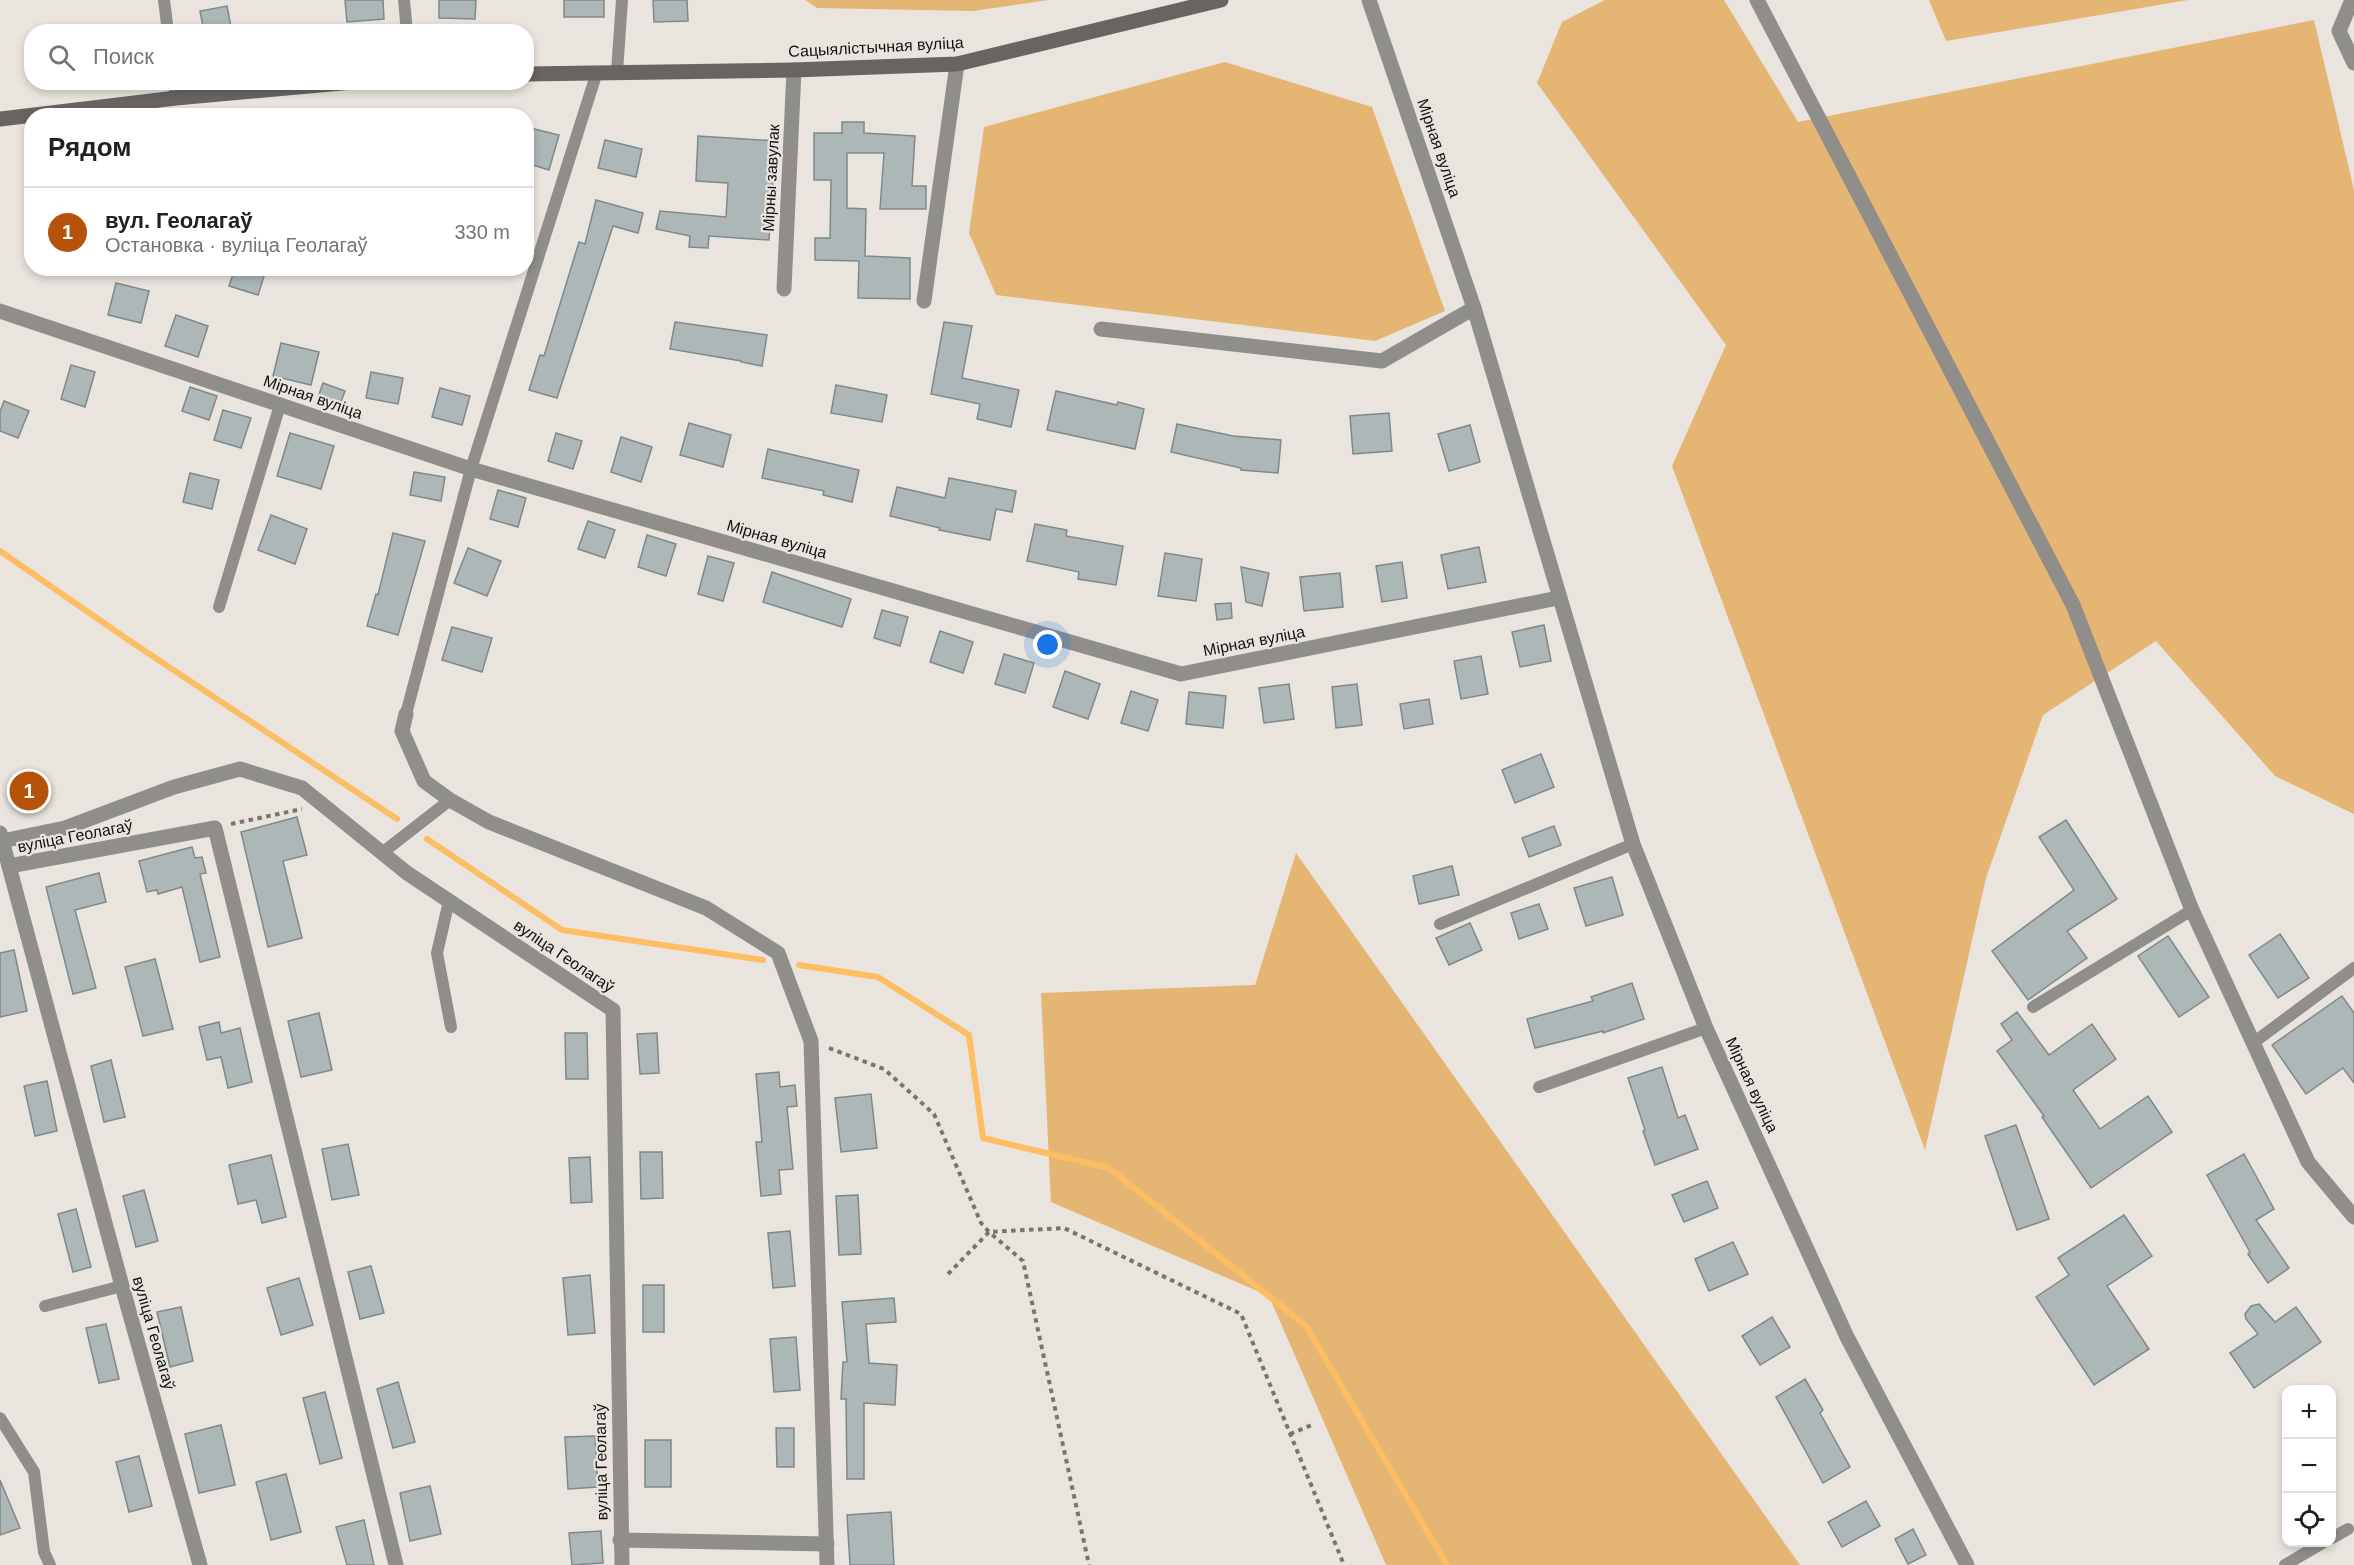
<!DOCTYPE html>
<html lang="ru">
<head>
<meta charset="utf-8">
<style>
  :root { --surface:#fff; --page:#f6f6f6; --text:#202124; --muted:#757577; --line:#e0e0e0; --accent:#b45309 }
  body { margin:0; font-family:Helvetica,sans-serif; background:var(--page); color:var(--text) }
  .controls { position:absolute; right:18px; bottom:18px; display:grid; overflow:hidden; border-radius:12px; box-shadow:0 3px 9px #0003 }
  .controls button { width:54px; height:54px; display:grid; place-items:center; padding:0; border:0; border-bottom:2px solid var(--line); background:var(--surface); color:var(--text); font:30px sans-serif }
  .you { position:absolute; left:1048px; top:645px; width:21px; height:21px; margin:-15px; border:4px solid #fff; border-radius:50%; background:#1a73e8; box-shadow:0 0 0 9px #1a73e833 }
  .badge { display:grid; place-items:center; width:39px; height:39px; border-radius:50%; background:var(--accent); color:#fff; font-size:20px; font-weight:700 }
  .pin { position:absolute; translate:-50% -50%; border:3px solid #fff; box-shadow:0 2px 6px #0006 }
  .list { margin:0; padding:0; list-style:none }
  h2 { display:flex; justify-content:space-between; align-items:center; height:78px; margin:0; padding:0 24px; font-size:26px }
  h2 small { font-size:20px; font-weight:400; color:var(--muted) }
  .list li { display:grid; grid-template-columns:39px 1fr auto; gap:18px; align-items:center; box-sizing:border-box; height:90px; padding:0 24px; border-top:2px solid var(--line) }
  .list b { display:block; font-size:22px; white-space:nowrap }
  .list p { margin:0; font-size:20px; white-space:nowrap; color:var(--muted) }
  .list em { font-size:20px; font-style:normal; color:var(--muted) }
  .icon { flex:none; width:33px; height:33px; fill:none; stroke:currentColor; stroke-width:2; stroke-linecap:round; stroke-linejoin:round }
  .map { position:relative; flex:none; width:2354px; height:1565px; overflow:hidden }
  .search { position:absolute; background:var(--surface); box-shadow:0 3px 9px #0003; left:24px; top:24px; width:510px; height:66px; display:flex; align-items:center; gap:15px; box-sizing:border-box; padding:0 21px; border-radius:24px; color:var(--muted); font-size:22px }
  .panel { position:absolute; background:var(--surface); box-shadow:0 3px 9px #0003; left:24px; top:108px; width:510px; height:168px; border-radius:24px }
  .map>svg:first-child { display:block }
  .green { fill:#e5b574 }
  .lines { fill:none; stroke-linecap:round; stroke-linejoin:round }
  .stream { stroke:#fdbd63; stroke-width:6 }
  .building { fill:#adb7b7; stroke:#808989; stroke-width:1.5 }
  .path { stroke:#787470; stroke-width:4; stroke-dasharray:4.5 4.5; stroke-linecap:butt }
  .service { stroke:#908e8b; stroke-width:12 }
  .minor { stroke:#908e8b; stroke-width:15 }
  .secondary { stroke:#686561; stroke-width:15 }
  .labels { text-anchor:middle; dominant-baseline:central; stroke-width:4.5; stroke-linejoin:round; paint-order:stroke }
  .street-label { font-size:16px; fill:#13110f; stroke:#e9e4dd }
</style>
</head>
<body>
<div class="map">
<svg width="2354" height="1565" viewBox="0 0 2354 1565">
  <rect width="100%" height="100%" fill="#e9e4dd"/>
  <g class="green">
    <polygon points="805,0 1049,0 973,11 817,8"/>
    <polygon points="1605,0 1724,0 1798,122 2314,20 2354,190 2354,814 2275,776 2156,641 2043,715 1986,878 1925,1150 1672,466 1726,345 1537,83 1562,22"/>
    <polygon points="1929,0 2188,0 1946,41"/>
    <polygon points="1225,62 1372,107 1445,311 1375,341 996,295 969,233 984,127"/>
    <polygon points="1296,853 1800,1565 1386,1565 1269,1296 1051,1202 1041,993 1255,985"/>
  </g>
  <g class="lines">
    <g class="stream">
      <polyline points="0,551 127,639 397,819"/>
      <polyline points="427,839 562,930 763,960"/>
      <polyline points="799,965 878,977 969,1035 983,1138 1109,1168 1306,1326 1447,1565"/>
    </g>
  </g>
  <g class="building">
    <polygon points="345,0 383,0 384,19 347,22"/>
    <polygon points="439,0 476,0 475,19 439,18"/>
    <rect x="564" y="0" width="40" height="17"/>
    <polygon points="653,0 687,0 688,21 654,22"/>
    <polygon points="227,6 232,32 204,32 200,11"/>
    <polygon points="842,122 864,122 864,133 915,136 912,186 926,186 926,209 880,209 884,153 847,153 847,208 866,209 865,256 910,258 910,299 858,298 859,261 815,260 815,238 830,238 831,180 814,180 814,133 842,133"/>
    <polygon points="526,127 559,135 549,170 526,163"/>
    <polygon points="698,136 776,141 769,240 709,236 708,248 689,247 690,236 656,229 660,211 726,217 728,183 696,181"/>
    <polygon points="605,140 642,149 636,177 598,168"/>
    <polygon points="596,200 643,213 638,233 613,226 557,398 529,390 540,355 544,356 579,242 585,244"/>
    <polygon points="235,268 250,268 265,273 258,295 229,286"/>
    <polygon points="116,283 149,291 141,323 108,315"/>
    <polygon points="176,315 208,326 198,357 165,346"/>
    <polygon points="675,322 767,335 762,366 741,362 741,361 670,349"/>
    <polygon points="944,322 972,326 962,378 1019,390 1011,427 977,419 980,404 931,394"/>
    <polygon points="281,343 319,352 311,385 273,376"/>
    <polygon points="71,365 95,372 85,407 61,399"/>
    <polygon points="371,372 403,378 398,404 366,398"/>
    <polygon points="323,383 345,391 339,407 317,400"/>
    <polygon points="836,385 887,395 882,422 831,413"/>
    <polygon points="190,387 217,396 209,420 182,411"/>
    <polygon points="440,388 470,396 462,425 432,417"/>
    <polygon points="1056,391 1117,405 1118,402 1144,409 1135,449 1047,430"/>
    <polygon points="4,401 29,411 18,438 0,431 0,412"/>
    <polygon points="223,410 251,418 241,448 214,440"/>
    <polygon points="1389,413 1392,451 1353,454 1350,416"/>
    <polygon points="689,423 731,435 723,467 680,455"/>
    <polygon points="1177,424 1233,436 1281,440 1278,473 1241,470 1241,468 1171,452"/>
    <polygon points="1470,425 1480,462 1449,471 1438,434"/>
    <polygon points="290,433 334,446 321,489 277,476"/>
    <polygon points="556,433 582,441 573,469 548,461"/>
    <polygon points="621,437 652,447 641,482 611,472"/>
    <polygon points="768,449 859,470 852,502 823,495 824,491 762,478"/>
    <polygon points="414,472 445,477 441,501 410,495"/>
    <polygon points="190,473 219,480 212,509 183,502"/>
    <polygon points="949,478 1016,491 1012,512 996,509 990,540 939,530 940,528 890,516 897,487 945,498"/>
    <polygon points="498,490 526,498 518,527 490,519"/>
    <polygon points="271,515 307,529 295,564 258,550"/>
    <polygon points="588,521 615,530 605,558 578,549"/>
    <polygon points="1035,524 1067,530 1066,536 1123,546 1116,585 1078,579 1079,572 1027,561"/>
    <polygon points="393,533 425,541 398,635 367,626 376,594 378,595"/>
    <polygon points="647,535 676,544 666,576 638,567"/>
    <polygon points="1479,547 1486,582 1448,589 1441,555"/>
    <polygon points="468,548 501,561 487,596 454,583"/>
    <polygon points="1165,553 1202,559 1196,601 1158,596"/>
    <polygon points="708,556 734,563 723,601 698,594"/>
    <polygon points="1402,562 1407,598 1382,602 1376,566"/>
    <polygon points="1241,567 1269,573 1262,606 1246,602"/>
    <polygon points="772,572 851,599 842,627 763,602"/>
    <polygon points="1340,573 1343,607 1304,611 1300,577"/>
    <polygon points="1231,603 1232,618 1217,620 1215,604"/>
    <polygon points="882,610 908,617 900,646 874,638"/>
    <polygon points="1544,625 1551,661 1520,667 1512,632"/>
    <polygon points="452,627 492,638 482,672 442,660"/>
    <polygon points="940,631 973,642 963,673 930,662"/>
    <polygon points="1004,654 1034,663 1025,693 995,684"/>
    <polygon points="1481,656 1488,694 1461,699 1454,661"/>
    <polygon points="1065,671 1100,684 1088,719 1053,707"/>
    <polygon points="1289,684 1294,719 1264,723 1259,688"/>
    <polygon points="1357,684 1362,725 1336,728 1332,687"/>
    <polygon points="1131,691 1158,700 1148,731 1121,723"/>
    <polygon points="1189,692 1226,696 1223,728 1186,724"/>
    <polygon points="1429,699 1433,724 1404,729 1400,704"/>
    <polygon points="1541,754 1554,787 1515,803 1502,770"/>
    <polygon points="297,817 307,855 283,861 302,938 268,947 241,832"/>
    <polygon points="2066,820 2117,899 2067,931 2087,958 2028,1000 1992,951 2074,890 2039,837"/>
    <polygon points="1554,826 1561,845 1529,857 1522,838"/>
    <polygon points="192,847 195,858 202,857 206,873 200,874 220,957 200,962 182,887 158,894 157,890 147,892 139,861"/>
    <polygon points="1452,866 1459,895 1419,904 1413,876"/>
    <polygon points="99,873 106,902 75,910 96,988 73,994 46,887"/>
    <polygon points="1612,877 1623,915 1586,926 1574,888"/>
    <polygon points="1539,904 1548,929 1519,939 1511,913"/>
    <polygon points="1470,923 1482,950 1449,965 1436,938"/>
    <polygon points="2280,934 2309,978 2278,998 2249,955"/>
    <polygon points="2168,936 2209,997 2179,1017 2138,956"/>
    <polygon points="14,950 27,1011 0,1017 0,953"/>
    <polygon points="155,959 173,1029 143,1036 125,967"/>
    <polygon points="1632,983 1644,1019 1603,1033 1603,1031 1535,1048 1527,1019 1593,1001 1591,997"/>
    <polygon points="2342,996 2354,1013 2354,1083 2343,1068 2306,1094 2272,1045"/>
    <polygon points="2017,1012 2049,1055 2092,1024 2116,1059 2073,1090 2100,1129 2148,1096 2172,1132 2091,1188 2042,1117 2044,1116 1997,1051 2012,1040 2001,1024"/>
    <polygon points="319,1013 332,1070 301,1077 288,1021"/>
    <polygon points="219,1022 221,1033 240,1028 252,1082 228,1088 221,1057 207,1060 199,1027"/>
    <polygon points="565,1033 587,1033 588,1079 566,1079"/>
    <polygon points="657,1033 659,1073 640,1074 637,1034"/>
    <polygon points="111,1060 125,1117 104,1122 91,1066"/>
    <polygon points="1662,1067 1678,1118 1685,1115 1698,1149 1655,1165 1643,1131 1645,1130 1628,1078"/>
    <polygon points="779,1072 780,1087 795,1085 797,1106 787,1107 793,1169 779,1170 781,1194 761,1196 756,1142 762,1142 756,1074"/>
    <polygon points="47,1081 57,1131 35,1136 24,1086"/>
    <polygon points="871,1094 877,1148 841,1152 835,1098"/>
    <polygon points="2016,1125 2049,1219 2017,1230 1985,1136"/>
    <polygon points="348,1144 359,1195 332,1200 322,1149"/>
    <polygon points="640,1152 662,1152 663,1198 641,1199"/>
    <polygon points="2244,1154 2274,1209 2256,1220 2289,1268 2268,1283 2248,1254 2250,1252 2207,1175"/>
    <polygon points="271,1155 286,1217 262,1223 256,1200 238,1204 229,1165"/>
    <polygon points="590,1157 592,1202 571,1203 569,1158"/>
    <polygon points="1707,1181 1718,1208 1684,1222 1672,1195"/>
    <polygon points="144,1190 158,1241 136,1247 123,1196"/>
    <polygon points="858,1195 861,1254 839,1255 836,1196"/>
    <polygon points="76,1209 91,1267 73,1272 58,1214"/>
    <polygon points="2124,1215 2152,1256 2107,1286 2149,1349 2094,1385 2036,1297 2069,1275 2058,1258"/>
    <polygon points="790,1231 795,1286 773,1288 768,1233"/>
    <polygon points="1733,1242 1748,1274 1709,1291 1695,1259"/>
    <polygon points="371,1266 384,1313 360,1319 348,1272"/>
    <polygon points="590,1275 595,1333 568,1335 563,1278"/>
    <polygon points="299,1278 313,1325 281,1335 267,1288"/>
    <rect x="643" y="1285" width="21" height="47"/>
    <polygon points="894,1298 896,1322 866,1324 869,1363 897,1365 895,1405 864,1403 864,1479 847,1479 846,1399 841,1399 843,1362 847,1362 842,1302"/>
    <polygon points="2259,1304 2275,1322 2296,1307 2321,1342 2254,1388 2230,1353 2258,1334 2246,1319 2245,1314 2251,1306"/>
    <polygon points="181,1307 193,1361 170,1367 157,1312"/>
    <polygon points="1772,1317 1790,1347 1760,1365 1742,1336"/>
    <polygon points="106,1324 119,1379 99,1383 86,1328"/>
    <polygon points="796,1337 800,1390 774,1392 770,1339"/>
    <polygon points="1805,1379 1823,1410 1820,1413 1850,1467 1823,1483 1776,1397"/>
    <polygon points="398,1382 415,1442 393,1448 377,1389"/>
    <polygon points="325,1392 342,1458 320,1464 303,1398"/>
    <polygon points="221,1425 235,1485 199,1493 185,1434"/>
    <polygon points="776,1428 794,1428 794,1467 777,1467"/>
    <polygon points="595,1436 598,1487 568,1489 565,1437"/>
    <rect x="645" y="1440" width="26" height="47"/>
    <polygon points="139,1456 152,1506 129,1512 116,1462"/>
    <polygon points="286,1474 301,1532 271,1540 256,1482"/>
    <polygon points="0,1480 20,1528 0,1535"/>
    <polygon points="430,1486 441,1534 410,1541 400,1493"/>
    <polygon points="1866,1501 1880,1526 1842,1547 1828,1522"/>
    <polygon points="891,1512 894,1565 850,1565 847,1515"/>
    <polygon points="364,1520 374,1565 347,1565 336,1527"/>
    <polygon points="1913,1529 1926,1555 1908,1564 1895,1539"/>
    <polygon points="601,1531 603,1563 572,1565 569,1533"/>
  </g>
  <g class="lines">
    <g class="path">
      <polyline points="231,824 302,809"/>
      <polyline points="829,1048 884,1069 934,1114 981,1223 989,1232 1064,1228 1241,1314 1344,1565"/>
      <polyline points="948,1274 989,1232 1023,1261 1089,1565"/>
      <polyline points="1290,1434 1314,1424"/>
    </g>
    <g class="service">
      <polyline points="164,0 168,32"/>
      <polyline points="404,0 407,32"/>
      <polyline points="617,72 622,0"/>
      <polyline points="174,82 176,98"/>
      <polyline points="219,607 280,405"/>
      <polyline points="406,714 471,469 597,72"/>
      <polyline points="382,853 450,800"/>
      <polyline points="449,901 437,953 451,1027"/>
      <polyline points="1440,924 1633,844"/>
      <polyline points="2033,1007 2192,910"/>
      <polyline points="2253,1043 2354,968"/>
      <polyline points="1539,1087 1706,1028"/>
      <polyline points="45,1306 122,1286"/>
      <polyline points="0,1418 34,1472 44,1552 50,1565"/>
      <polyline points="2332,1538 2348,1529"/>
      <polyline points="2285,1565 2324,1542"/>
    </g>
    <g class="minor">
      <polyline points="1369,0 1474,308 1633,844 1706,1028 1847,1337 1967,1565"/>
      <polyline points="1757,0 2073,605 2192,910 2308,1162 2354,1217"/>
      <polyline points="2352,0 2339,31 2354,63"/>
      <polyline points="784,289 794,70"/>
      <polyline points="924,301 957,64"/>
      <polyline points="0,311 471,469 1181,674 1558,598"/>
      <polyline points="1101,329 1382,361 1474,308"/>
      <polyline points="406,714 402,731 424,781 450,800 489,822 706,908 778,953 811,1041 827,1565"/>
      <polyline points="0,833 122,1286 200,1565"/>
      <polyline points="2,841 65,828 174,787 240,769 302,788 407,873 613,1010 622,1565"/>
      <polyline points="9,866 215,828 396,1565"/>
      <polyline points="620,1540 827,1544"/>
    </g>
    <g class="secondary">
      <polyline points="526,74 794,70 957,64 1221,0"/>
      <polyline points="0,119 176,98 353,82"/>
    </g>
  </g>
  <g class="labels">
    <g class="street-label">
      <text transform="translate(876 47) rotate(-3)">Сацыялістычная вуліца</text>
      <text transform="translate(1439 148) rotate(71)">Мірная вуліца</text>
      <text transform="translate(771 178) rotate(-87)">Мірны завулак</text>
      <text transform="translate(313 397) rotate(19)">Мірная вуліца</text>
      <text transform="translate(777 539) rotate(16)">Мірная вуліца</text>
      <text transform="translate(1254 641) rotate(-11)">Мірная вуліца</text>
      <text transform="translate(75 836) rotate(-11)">вуліца Геолагаў</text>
      <text transform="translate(564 956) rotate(34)">вуліца Геолагаў</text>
      <text transform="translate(1752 1085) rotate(65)">Мірная вуліца</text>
      <text transform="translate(154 1333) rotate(74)">вуліца Геолагаў</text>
      <text transform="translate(601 1462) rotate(-91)">вуліца Геолагаў</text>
    </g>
  </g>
</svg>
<div class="controls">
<button>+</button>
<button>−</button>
<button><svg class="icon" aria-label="locate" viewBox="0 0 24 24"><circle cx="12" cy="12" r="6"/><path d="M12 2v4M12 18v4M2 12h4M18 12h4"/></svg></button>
</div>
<div class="you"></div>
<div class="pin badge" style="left:29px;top:791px">1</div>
<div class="search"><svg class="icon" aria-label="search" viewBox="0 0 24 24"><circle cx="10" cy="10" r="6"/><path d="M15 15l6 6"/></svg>Поиск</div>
<section class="panel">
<h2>Рядом<small></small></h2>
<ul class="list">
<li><span class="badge">1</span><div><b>вул. Геолагаў</b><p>Остановка · вуліца Геолагаў</p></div><em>330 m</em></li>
</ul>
</section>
</div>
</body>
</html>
